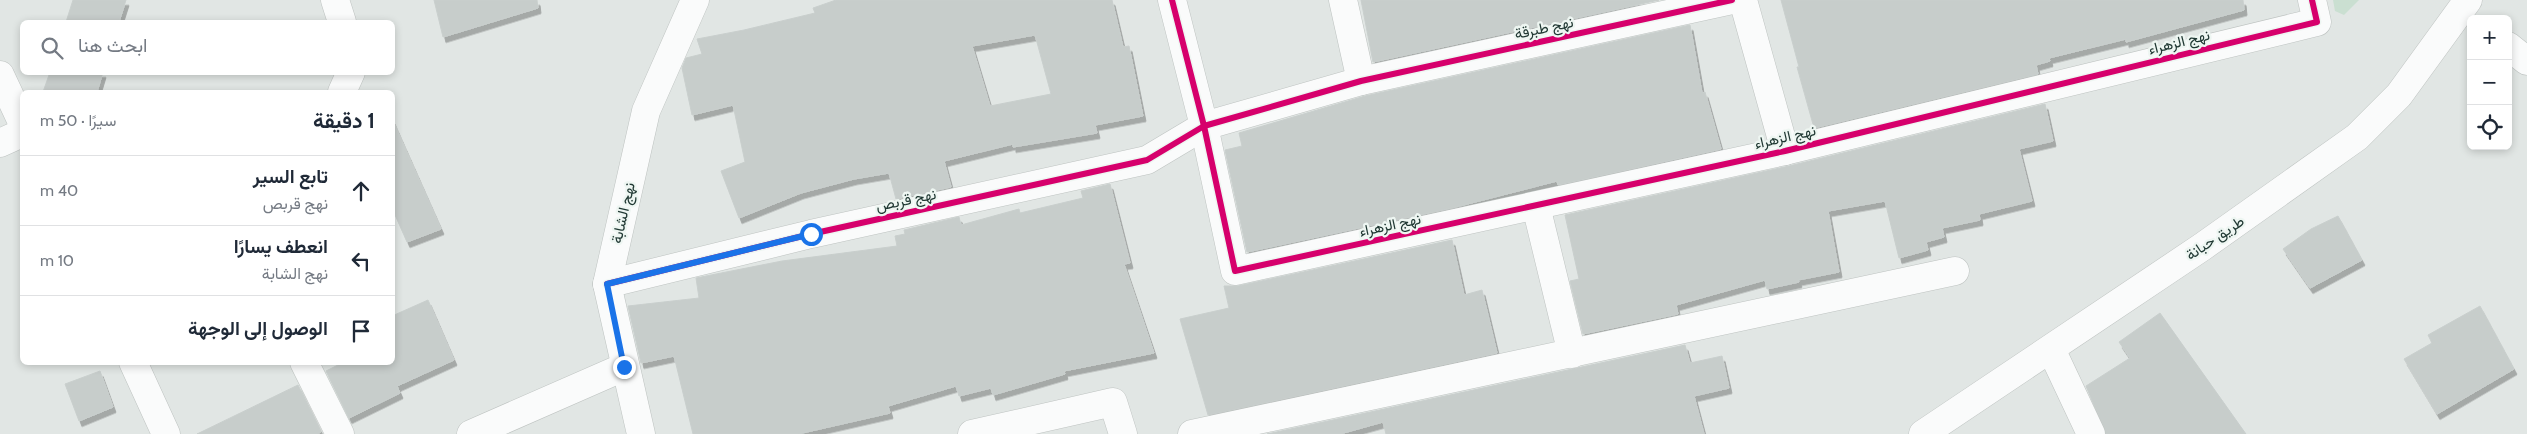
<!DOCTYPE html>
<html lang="ar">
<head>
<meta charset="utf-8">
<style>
  :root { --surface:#fff; --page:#f2f2f3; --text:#1f2937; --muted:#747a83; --line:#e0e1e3 }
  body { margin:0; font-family:Cabin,Vazirmatn,sans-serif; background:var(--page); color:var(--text); direction:rtl }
  .controls { position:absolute; right:15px; top:15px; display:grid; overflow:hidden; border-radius:8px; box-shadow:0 2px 8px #0003 }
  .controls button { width:45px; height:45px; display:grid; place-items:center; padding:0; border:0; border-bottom:1px solid var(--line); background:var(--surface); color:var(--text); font:25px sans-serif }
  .stop { position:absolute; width:15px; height:15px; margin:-11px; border:4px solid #1a73e8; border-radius:50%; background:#fff }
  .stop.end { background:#1a73e8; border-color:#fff; box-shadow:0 1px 5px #0008 }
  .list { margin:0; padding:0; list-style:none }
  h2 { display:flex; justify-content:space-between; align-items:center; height:65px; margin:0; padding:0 20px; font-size:21px }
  h2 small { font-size:16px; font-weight:400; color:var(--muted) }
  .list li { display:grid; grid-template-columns:32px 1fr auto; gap:15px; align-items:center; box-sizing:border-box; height:70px; padding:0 20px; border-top:1px solid var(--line) }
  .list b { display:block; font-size:19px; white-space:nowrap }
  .list p { margin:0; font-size:16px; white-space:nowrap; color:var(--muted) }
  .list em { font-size:16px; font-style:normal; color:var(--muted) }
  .icon { flex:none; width:28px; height:28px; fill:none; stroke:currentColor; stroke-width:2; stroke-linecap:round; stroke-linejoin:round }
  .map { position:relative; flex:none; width:2527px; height:434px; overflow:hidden; direction:ltr }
  .search { position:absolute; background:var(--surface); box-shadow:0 2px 8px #0003; left:20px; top:20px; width:375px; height:55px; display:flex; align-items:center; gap:12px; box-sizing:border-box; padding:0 18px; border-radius:8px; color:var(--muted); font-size:19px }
  .panel { position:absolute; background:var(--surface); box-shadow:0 2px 8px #0003; left:20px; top:90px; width:375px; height:275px; border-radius:8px; direction:rtl }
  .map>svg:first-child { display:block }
  .green { fill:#cadfd1 }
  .building { fill:#c7cdcb; stroke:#c9cfcd; fill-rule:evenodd; filter:url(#shadow) }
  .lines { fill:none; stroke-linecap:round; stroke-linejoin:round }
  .minor-casing { stroke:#bec3c1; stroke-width:29 }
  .minor { stroke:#fafbfb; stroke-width:28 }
  .cycleway-casing { stroke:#eef6f2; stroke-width:9 }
  .cycleway { stroke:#d6006c; stroke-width:6 }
  .route { stroke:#1a73e8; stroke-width:6 }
  .labels { text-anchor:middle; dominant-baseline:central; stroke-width:4.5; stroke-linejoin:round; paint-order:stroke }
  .street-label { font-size:15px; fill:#203833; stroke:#eef6f2 }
</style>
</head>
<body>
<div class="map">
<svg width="2527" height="434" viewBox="0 0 2527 434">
  <defs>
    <filter id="shadow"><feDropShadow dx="3" dy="5.5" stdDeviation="0" flood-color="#0004"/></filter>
  </defs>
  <rect width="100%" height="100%" fill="#e1e6e4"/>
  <polygon class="green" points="2333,0 2359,0 2344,15 2335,11"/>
  <g class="building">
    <polygon points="73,0 126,0 119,22 66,22"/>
    <polygon points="434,0 537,0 538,8 443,37"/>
    <path d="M836,0h276l11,47 6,-1 14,70 -48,9 2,8 -84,14v-3l-69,17 7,26 -55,12 -7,-26 -35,6 -53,14 -62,25 -18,-47 24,-9 -12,-57 -41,10 -10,-47 4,-10 16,-4 -5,-15 47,-9 71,-17 -2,-5zM1035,35l16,59 -61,12 -18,-60z"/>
    <polygon points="1361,0 1659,0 1373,62"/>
    <polygon points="1781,0 2243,0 2244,10 2126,42 2126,39 2049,58 2050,61 2036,65 2038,74 1814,128 1797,67 1799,67"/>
    <polygon points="1690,25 1702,93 1705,92 1721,149 1558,185 1557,181 1452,208 1247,252 1225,150 1242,146 1239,133 1365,96"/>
    <polygon points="50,72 103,72 97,92 43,92"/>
    <polygon points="2045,104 2053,141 2019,149 2032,201 1979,214 1980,220 1942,228 1944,237 1926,242 1928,250 1899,258 1885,201 1828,211 1839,272 1798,280 1799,282 1767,289 1765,280 1676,305 1678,314 1583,334 1570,281 1579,279 1565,215 1789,166"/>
    <polygon points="392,119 441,229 407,242 392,208"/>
    <polygon points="1110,184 1130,263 1124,264 1154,353 1064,371 1065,374 993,395 991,388 959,396 956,386 888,406 890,413 798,434 693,434 674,356 641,363 628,306 699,298 696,278 782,261 897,246 895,236 905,234 904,230 959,217 961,225 1019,209 1020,213 1083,198 1081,191"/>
    <polygon points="2338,216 2362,260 2310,288 2283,249 2311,229"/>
    <polygon points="1452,240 1464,295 1482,290 1497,353 1208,415 1180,319 1229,308 1224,286 1238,286"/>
    <polygon points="428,300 454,360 397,386 400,393 349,418 326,371 344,362 392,362 392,316"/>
    <polygon points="2480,306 2514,369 2437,414 2404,359 2432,343 2428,335"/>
    <polygon points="2160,313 2246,434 2106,434 2086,386 2130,358 2119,342"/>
    <polygon points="1685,345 1690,363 1722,356 1729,388 1694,396 1704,434 1386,434 1383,422 1340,434 1267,434"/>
    <polygon points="100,371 113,407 79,421 65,384"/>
    <polygon points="298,385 321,432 317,434 197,434"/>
  </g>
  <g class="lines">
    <g class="minor-casing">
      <g id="minor">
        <polyline points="335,0 342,22"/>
        <polyline points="1172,0 1204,126 1235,271 1785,151 2317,22 2312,0"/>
        <polyline points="1343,0 1361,81"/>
        <polyline points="1743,0 1785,151"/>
        <polyline points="2508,46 2527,61"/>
        <polyline points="0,75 22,122"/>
        <polyline points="342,92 351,72"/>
        <polyline points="0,143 22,133"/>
        <polyline points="1536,206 1572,354"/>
        <polyline points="607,284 811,234 1147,160 1204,126 1361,81 1732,0"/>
        <polyline points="2051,349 2091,434"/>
        <polyline points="133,362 166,434"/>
        <polyline points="304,362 340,434"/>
        <polyline points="471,434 624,367"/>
        <polyline points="641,434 607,284 646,111 695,0"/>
        <polyline points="972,434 1113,402 1123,434"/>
        <polyline points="1192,434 1955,271"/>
        <polyline points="1923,434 2202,247 2357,137 2399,95 2468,0"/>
      </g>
    </g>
    <use href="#minor" class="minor"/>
    <g class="cycleway-casing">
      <g id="cycleway">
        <polyline points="1172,0 1204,126 1235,271 1785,151 2317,22 2312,0"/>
        <polyline points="607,284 811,234 1147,160 1204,126 1361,81 1732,0"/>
      </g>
    </g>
    <use href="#cycleway" class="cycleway"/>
  </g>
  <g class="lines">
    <polyline class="route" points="624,367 607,284 811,234"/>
  </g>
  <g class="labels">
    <g class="street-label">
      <text transform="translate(1544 28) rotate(-12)">نهج طبرقة</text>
      <text transform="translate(2179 42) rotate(-14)">نهج الزهراء</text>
      <text transform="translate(1785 137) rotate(-13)">نهج الزهراء</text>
      <text transform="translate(906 200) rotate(-12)">نهج قربص</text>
      <text transform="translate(623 213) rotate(-77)">نهج الشابة</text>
      <text transform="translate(1390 225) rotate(-12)">نهج الزهراء</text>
      <text transform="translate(2215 238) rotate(-34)">طريق حبانة</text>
    </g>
  </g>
</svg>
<div class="controls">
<button>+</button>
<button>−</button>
<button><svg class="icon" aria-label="locate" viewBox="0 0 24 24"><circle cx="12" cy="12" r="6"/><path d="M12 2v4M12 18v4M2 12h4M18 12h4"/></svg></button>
</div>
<div class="stop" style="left:811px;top:234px"></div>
<div class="stop end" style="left:624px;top:367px"></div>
<div class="search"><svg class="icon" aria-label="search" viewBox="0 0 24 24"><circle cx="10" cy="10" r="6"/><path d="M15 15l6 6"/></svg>ابحث هنا</div>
<section class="panel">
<h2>1 دقيقة<small>سيرًا · 50 m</small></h2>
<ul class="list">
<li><svg class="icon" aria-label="ahead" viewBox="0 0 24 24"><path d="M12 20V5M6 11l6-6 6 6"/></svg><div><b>تابع السير</b><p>نهج قربص</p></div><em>40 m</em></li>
<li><svg class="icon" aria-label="left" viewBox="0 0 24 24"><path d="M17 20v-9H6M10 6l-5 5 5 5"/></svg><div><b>انعطف يسارًا</b><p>نهج الشابة</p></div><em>10 m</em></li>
<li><svg class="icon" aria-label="arrive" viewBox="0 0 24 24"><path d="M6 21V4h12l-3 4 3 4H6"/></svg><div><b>الوصول إلى الوجهة</b></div></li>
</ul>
</section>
</div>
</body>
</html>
